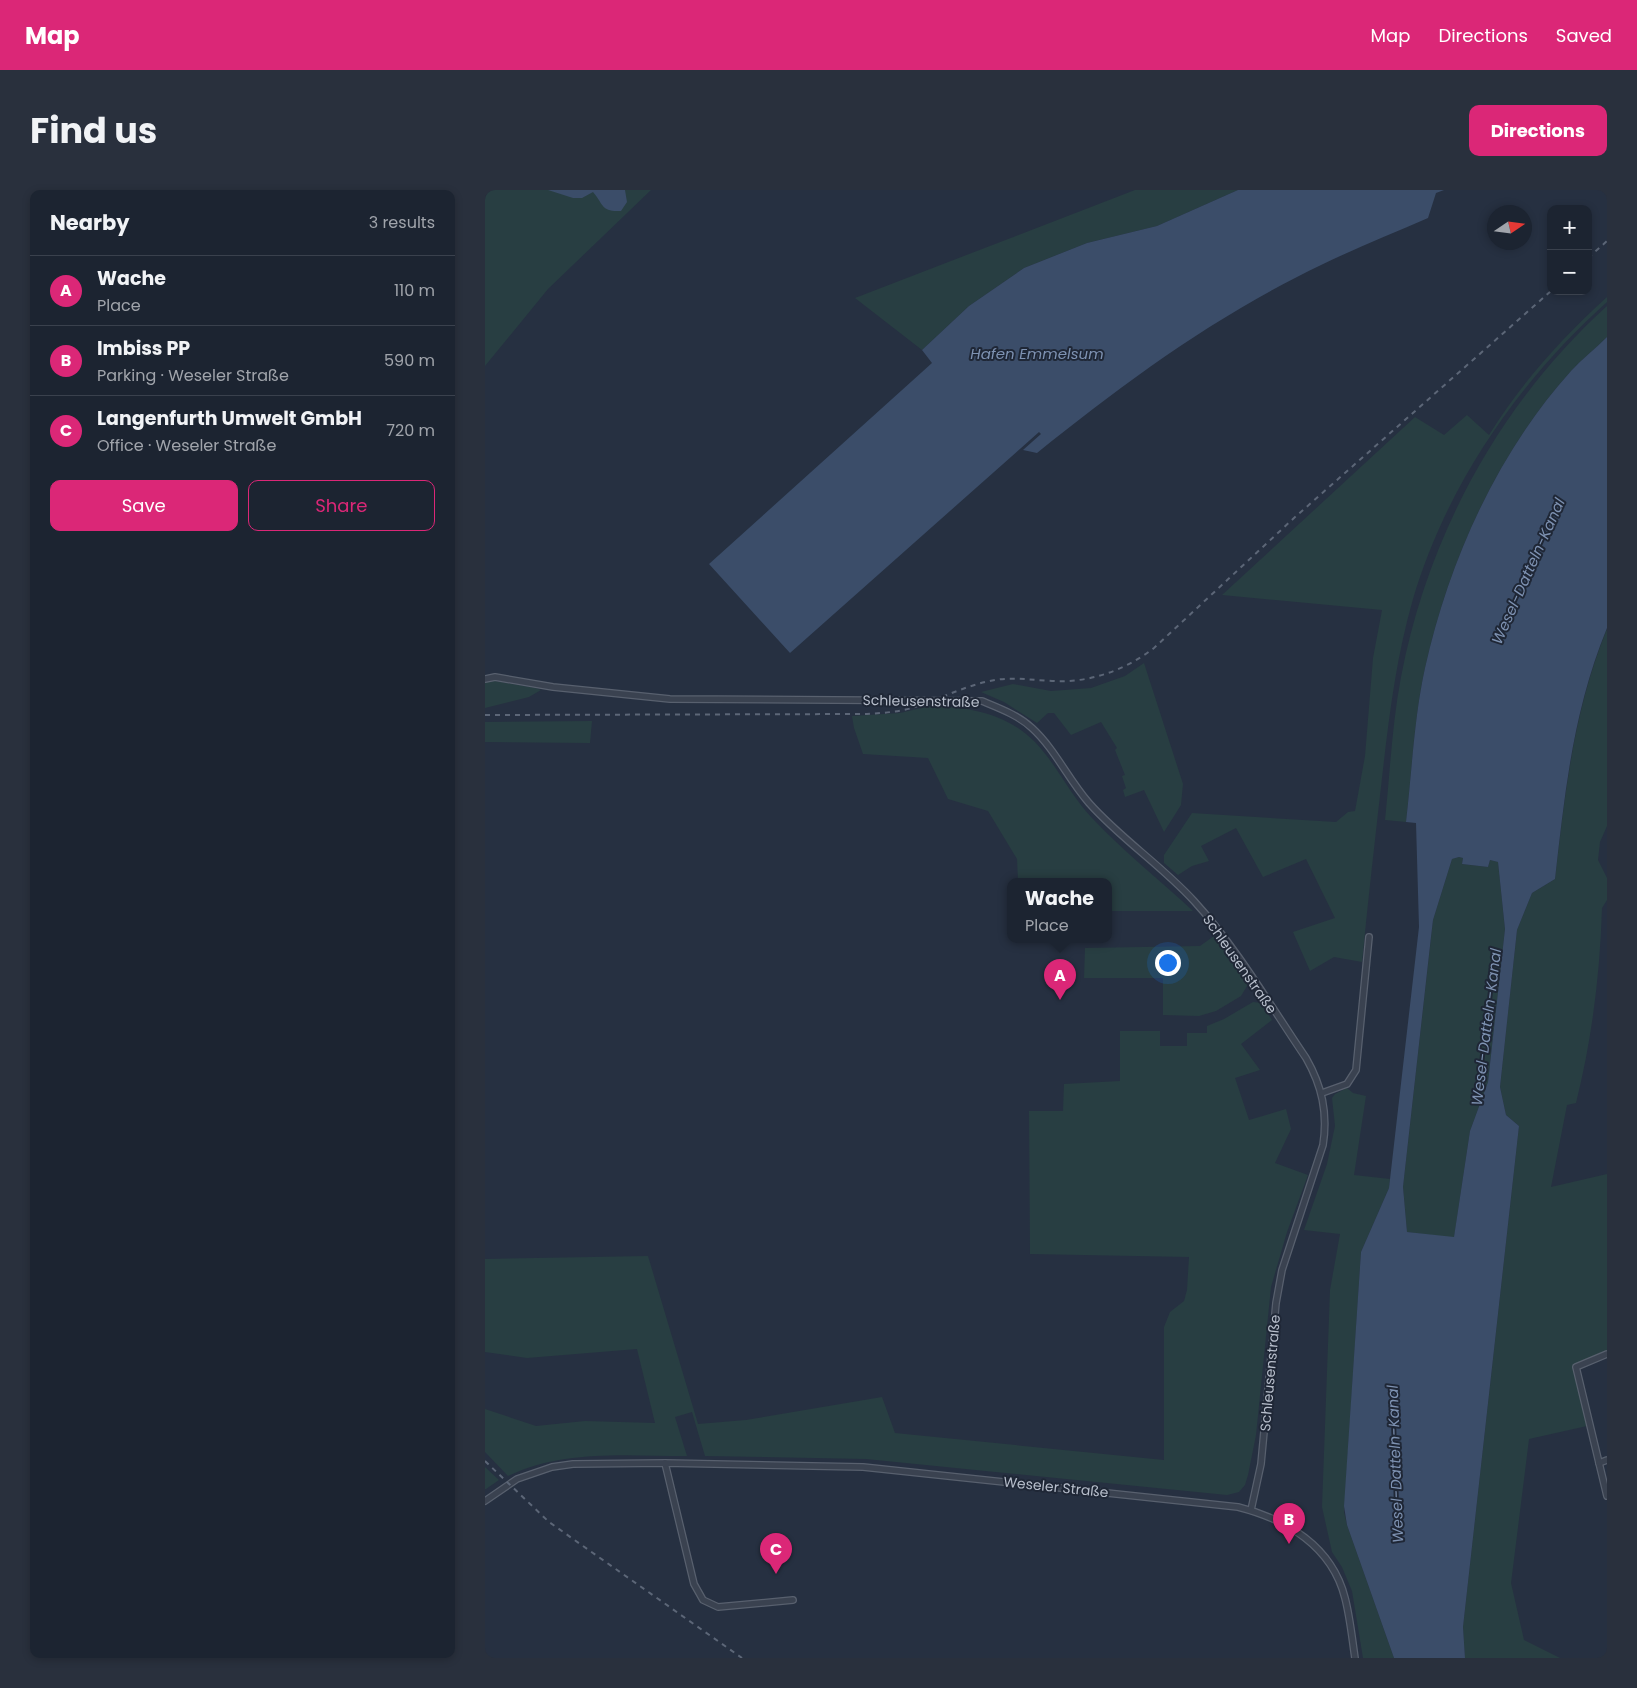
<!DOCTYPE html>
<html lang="en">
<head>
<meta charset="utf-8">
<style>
  :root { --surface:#1c2431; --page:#29303d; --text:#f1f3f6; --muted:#a0a4ab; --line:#3a414d; --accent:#db2777 }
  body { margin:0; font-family:Poppins,sans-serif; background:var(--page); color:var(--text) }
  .controls { position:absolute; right:15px; top:15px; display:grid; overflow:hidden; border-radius:10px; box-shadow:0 2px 8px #0003 }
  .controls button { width:45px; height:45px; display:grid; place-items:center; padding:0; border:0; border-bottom:1px solid var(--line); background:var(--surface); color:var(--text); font:25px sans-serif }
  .compass { position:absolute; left:1002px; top:15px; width:45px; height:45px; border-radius:50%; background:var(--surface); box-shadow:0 2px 8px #0003; rotate:77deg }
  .you { position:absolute; left:682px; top:772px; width:18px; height:18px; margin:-12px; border:4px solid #fff; border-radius:50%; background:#1a73e8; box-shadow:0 0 0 8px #1a73e833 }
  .badge { display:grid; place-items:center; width:32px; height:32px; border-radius:50%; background:var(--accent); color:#fff; font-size:16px; font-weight:700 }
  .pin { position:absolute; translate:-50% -41px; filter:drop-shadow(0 1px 2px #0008) }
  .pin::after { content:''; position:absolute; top:26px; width:18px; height:15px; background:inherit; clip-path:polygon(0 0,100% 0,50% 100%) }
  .popup { position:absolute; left:522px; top:688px; width:105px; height:65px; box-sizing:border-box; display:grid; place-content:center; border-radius:10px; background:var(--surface); filter:drop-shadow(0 1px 4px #0005); font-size:16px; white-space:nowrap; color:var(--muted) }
  .popup b { font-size:19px; color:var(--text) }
  .popup::after { content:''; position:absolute; left:50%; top:100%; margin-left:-10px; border:10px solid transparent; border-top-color:var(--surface) }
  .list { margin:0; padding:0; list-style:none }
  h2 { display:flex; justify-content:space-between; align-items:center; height:65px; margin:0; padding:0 20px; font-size:21px }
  h2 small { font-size:16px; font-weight:400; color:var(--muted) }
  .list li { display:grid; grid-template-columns:32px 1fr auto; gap:15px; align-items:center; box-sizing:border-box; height:70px; padding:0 20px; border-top:1px solid var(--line) }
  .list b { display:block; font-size:19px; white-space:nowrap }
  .list p { margin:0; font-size:16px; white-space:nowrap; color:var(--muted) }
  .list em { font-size:16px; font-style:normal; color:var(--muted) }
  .actions { display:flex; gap:10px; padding:15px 20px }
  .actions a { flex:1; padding:11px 0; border:1px solid var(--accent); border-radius:10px; text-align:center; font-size:18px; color:var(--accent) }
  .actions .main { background:var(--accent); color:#fff }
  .map { position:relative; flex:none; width:1122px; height:1468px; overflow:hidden; border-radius:10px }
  header { display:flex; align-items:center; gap:30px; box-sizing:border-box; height:70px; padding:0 25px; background:var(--accent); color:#fff }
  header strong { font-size:24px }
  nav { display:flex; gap:28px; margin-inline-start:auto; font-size:18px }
  .intro { display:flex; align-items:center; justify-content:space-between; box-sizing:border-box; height:120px; padding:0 30px }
  h1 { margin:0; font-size:35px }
  .button { padding:12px 22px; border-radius:10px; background:var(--accent); color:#fff; font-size:18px; font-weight:700 }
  main { display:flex; gap:30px; padding:0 30px }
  aside { flex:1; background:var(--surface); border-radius:10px; box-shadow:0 2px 8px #0003 }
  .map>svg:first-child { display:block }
  .green { fill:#283e42 }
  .water { fill:#3b4d69; fill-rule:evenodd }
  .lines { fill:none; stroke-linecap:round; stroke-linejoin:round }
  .minor-casing { stroke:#58606e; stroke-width:8 }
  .minor { stroke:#3a4250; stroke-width:5.5 }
  .rail { stroke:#5c6677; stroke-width:2; stroke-dasharray:5 5; stroke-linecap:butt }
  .labels { text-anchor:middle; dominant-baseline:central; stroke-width:4; stroke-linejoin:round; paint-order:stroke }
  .street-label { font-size:14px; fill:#b7becb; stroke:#1f2736 }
  .water-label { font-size:15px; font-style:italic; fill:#7e92b2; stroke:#1f2736 }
</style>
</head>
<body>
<header>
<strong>Map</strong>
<nav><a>Map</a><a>Directions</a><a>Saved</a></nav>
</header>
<div class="intro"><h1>Find us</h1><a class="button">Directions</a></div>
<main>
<aside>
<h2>Nearby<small>3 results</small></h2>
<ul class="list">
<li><span class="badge">A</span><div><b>Wache</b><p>Place</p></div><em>110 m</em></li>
<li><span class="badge">B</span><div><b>Imbiss PP</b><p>Parking · Weseler Straße</p></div><em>590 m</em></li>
<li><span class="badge">C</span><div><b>Langenfurth Umwelt GmbH</b><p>Office · Weseler Straße</p></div><em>720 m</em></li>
</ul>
<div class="actions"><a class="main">Save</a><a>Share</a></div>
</aside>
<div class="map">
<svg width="1122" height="1468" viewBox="0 0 1122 1468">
  <rect width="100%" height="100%" fill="#263041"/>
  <g class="green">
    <polygon points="0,0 166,0 63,99 0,176"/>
    <polygon points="650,0 753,0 672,36 602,53 539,78 484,116 437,160 370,108"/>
    <path d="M1122,107v5c-88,79 -160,182 -194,297 -17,59 -24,118 -31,179 -7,61 -14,123 -20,184l-28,-5 -24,14 -17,-39 42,-14 -29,-59 -43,18 -27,-49 -35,18 8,15 -17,5 -14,9 -14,-12v-8l28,-42 144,9 12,-10 7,-1 10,-55 8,-98 9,-48 -160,-15 193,-178 29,18 23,-20 22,20c32,-52 73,-97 118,-138z"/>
    <path d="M1122,116v31c-12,12 -25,22 -36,34 -74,82 -122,190 -146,297 -11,50 -13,103 -19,154l-21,-2c5,-47 7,-96 16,-143 27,-142 99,-274 206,-371z"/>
    <path d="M1122,439v197l-7,16 -2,18 9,18v22l-5,8c-2,66 -10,131 -26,195l-9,2 -16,82 56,-13v178l-34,13 14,61 -58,13 -18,144 13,57 36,18h-95l-2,-31 56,-501 -13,-11 -6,-28 17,-157 15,-37 23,-14c10,-86 19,-170 52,-250z"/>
    <polygon points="659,473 698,594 696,615 679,642 659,600 640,607 638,600 641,598 637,586 640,585 630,560 632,558 616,532 586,545 569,523 563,523 552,533 519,512 496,502 528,494 566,501 606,498 640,486"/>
    <polygon points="10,491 50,498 56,500 44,507 0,518 0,492"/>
    <path d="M445,516c39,1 76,7 105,36 22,23 35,53 57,76 32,34 68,62 101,93h-84v-30h-91l-1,-22 -29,-48 -40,-12 -20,-41 -65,-4 -9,-26 -2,-12 48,-3z"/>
    <polygon points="107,531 105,553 0,552 0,532"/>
    <polygon points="974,667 978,668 977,674 1003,677 1005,670 1013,672 1020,739 1003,892 985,941 969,1048 922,1042 918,997 948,730 967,669"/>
    <polygon points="729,746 761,789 762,796 756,806 731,821 714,826 678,825 678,788 599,788 600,758 715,756"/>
    <path d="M768,812l8,1 11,17 -31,24 19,26 -25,8 14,42 37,-11 5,20 -16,34 33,12 -21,57 -16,55 -15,148 -8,40 -3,10 -6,7 -12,3 -361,-36 -161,-3 -13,-44 -17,5 12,39c-60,0 -123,-7 -179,20l-23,-24v-43l51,17 49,-5 70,2 -18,-74 -110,9 -42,-6v-93l163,-3 50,168 48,-4 136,-23 13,36 269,27v-133l6,-15 14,-11 3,-11 2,-33 -159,-3 -1,-143h34l1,-27 56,-3v-50h40v15h27v-13h20v-7l17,-7z"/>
    <polygon points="862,898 868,903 881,906 869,985 905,989 904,998 876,1062 859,1322 862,1335 909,1468 878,1468 867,1401 857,1377 847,1362 837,1317 845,1100 855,1044 819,1040 842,974 850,936 847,908 850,904"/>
    <polygon points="0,1277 14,1290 1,1299 0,1299"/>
  </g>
  <g class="water">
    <path d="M63,0h77l2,12 -6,9c-20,1 -17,-6 -28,-19l-11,6h-9z"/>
    <path d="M753,0h206l-8,3 -8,25c-44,19 -89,37 -131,59 -94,48 -178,110 -260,176l-14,-3 18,-16 -2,-2 -249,221 -81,-89 223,-201 -10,-13 47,-44 55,-38 63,-25 70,-17z"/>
    <path d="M1122,147v291c-34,83 -42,163 -52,251l-23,14 -15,37 -17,157 6,28 13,11 -56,501 2,31h-71l-47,-133 -3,-19 17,-254 28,-64 30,-261 -3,-104 -10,-1c6,-51 8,-104 19,-154 24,-107 72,-215 146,-297 11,-12 24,-22 36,-34zM974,667l4,1 -1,6 26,3 2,-7 8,2 7,67 -17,153 -18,49 -16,106 -47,-5 -4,-45 28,-250 2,-17 19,-61z"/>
  </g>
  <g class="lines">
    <g class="minor-casing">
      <g id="minor">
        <path d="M0,489l10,-2 58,10 117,12 312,2c17,7 36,14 50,27 23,21 36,51 57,75 32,36 72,62 105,98 43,47 76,104 112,157 16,28 22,55 17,87l-41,125 -6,33 -15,161 -10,46"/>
        <polyline points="837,903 862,894 871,880 884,747"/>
        <polyline points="1122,1164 1091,1177 1122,1306"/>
        <polyline points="180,1273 209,1394 218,1410 233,1417 308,1410"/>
        <polyline points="1114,1273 1122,1270"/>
        <path d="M0,1311l32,-22 35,-12 21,-3 92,-1 198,4 375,40c48,12 94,39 107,91 5,19 7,40 10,60"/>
      </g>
    </g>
    <use href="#minor" class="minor"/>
    <g class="rail">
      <polyline points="1103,68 1122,51"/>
      <path d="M0,525l382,-1c15,-1 31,-2 45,-6 28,-9 54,-23 83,-28 19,-3 37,0 57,1 37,2 72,-10 102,-33l140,-130 257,-227"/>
      <polyline points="0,1271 64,1332 257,1468"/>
    </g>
  </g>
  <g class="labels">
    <g class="street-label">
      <text transform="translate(436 511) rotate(1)">Schleusenstraße</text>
      <text transform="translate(755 774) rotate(55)">Schleusenstraße</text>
      <text transform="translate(785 1183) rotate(-85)">Schleusenstraße</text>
      <text transform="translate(571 1297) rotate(6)">Weseler Straße</text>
    </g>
    <g class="water-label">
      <text x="552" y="163">Hafen Emmelsum</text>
      <text transform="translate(1043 381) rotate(-66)">Wesel-Datteln-Kanal</text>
      <text transform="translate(1001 837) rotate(-83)">Wesel-Datteln-Kanal</text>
      <text transform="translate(910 1274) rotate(-92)">Wesel-Datteln-Kanal</text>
    </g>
  </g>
</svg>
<div class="controls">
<button>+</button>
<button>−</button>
</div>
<svg class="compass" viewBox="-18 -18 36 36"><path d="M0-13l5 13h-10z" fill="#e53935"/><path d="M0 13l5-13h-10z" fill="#a0a4ab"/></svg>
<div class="you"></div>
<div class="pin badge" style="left:575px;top:810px">A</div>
<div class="popup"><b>Wache</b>Place</div>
<div class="pin badge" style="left:804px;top:1354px">B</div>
<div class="pin badge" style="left:291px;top:1384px">C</div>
</div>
</main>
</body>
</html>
